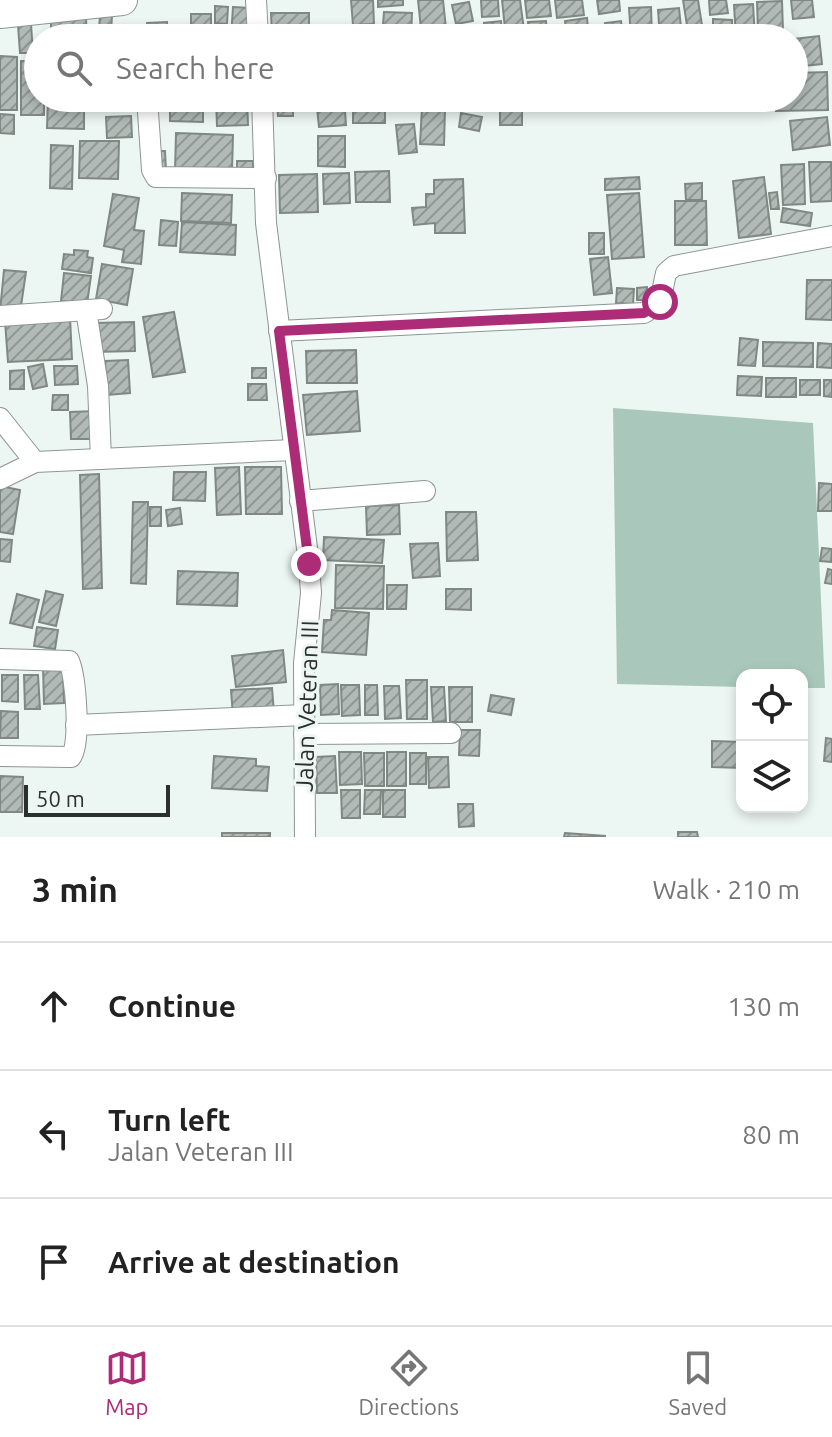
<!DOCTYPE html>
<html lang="en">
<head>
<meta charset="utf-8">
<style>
  :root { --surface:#fff; --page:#f2f2f2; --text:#222; --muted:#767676; --line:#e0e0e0; --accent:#ad2c77 }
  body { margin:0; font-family:Ubuntu,sans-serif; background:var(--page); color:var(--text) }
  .controls { position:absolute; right:24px; bottom:24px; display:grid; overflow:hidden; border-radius:16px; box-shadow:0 4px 12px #0003 }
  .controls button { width:72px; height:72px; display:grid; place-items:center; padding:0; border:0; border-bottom:2px solid var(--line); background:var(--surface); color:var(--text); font:40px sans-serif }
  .scale { position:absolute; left:24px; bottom:20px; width:146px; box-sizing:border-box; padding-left:8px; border:4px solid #2c2f2e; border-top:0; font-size:22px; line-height:28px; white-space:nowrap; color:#2c2f2e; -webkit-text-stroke:6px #ecf6f2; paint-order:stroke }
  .stop { position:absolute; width:24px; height:24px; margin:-18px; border:6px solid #ad2c77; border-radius:50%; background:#fff }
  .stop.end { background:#ad2c77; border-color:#fff; box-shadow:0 2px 8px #0008 }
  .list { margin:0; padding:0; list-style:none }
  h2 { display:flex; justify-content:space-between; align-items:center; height:104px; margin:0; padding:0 32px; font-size:34px }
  h2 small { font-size:26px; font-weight:400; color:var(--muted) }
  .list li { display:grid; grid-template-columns:52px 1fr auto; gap:24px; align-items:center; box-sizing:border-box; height:128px; padding:0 32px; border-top:2px solid var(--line) }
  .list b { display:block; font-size:30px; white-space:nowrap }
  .list p { margin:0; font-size:26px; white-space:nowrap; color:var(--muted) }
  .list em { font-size:26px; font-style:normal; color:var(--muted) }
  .icon { flex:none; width:44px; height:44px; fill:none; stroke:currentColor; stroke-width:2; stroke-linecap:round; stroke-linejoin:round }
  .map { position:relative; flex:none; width:832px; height:837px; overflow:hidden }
  .search { position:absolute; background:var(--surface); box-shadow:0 4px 12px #0003; left:24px; right:24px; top:24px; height:88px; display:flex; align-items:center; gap:20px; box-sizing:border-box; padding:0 28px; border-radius:44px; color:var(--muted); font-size:30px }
  .sheet { height:488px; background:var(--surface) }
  nav { display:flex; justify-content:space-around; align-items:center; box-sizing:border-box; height:112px; border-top:2px solid var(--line); background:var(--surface); font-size:22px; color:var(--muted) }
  nav a { display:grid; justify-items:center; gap:4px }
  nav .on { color:var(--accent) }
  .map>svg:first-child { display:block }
  .pitch { fill:#a9c8bb }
  .building { fill:url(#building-hatch); stroke:#808884; stroke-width:2 }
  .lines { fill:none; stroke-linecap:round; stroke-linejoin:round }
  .street-casing { stroke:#8e9693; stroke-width:22 }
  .secondary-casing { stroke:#8e9693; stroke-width:32 }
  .street { stroke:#fff; stroke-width:20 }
  .secondary { stroke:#fff; stroke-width:30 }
  .route { stroke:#ad2c77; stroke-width:10 }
  .labels { text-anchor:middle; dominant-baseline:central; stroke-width:6; stroke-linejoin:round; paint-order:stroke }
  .street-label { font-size:24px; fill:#2c2f2e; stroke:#ecf6f2 }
</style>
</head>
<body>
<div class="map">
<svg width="832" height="837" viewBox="0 0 832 837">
  <defs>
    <pattern id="building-hatch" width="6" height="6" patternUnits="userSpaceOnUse" patternTransform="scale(2)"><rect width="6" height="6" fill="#b1bab7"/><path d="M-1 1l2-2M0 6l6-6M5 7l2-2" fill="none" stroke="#909895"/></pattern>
  </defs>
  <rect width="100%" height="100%" fill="#ecf6f2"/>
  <polygon class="pitch" points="613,408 813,423 825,688 802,688 802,675 742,675 742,687 617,684"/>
  <g class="building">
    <polygon points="351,0 373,0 374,24 353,25"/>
    <polygon points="378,0 403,0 403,5 378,7"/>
    <polygon points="418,0 443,0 447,38 422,38"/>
    <polygon points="481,0 498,0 499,16 482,17"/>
    <polygon points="502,0 520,0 525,37 506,38"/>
    <polygon points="525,0 549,0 551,16 527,18"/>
    <polygon points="555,0 582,0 584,15 557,18"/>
    <polygon points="597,0 619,0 620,11 599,14"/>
    <polygon points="683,0 698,0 704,38 689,38"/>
    <polygon points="709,0 726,0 728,13 710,15"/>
    <polygon points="791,0 812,0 814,17 793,19"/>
    <polygon points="782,1 783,31 758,31 757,2"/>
    <polygon points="469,2 473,21 456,24 452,5"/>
    <polygon points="753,4 755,38 736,38 734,5"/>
    <polygon points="215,6 228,7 227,24 215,23"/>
    <polygon points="233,7 250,8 247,38 231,37"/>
    <polygon points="651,7 652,37 631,37 629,8"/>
    <polygon points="679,8 682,37 660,38 658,10"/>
    <polygon points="384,12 412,13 411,38 382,37"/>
    <polygon points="271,13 309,13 309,38 272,38"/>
    <polygon points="191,14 211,14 211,38 175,38 175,29 191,29"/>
    <polygon points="100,15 112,16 111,31 99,29"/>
    <polygon points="587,18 589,38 567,38 565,21"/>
    <polygon points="51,19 86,19 87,38 51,38"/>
    <polygon points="713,19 732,20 732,38 713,38"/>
    <polygon points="501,21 502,38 485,38 484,23"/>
    <polygon points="546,21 547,38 529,38 528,22"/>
    <polygon points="621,21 623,38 607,38 605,23"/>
    <polygon points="167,22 167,38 147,38 147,23"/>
    <polygon points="31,24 33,53 20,53 18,25"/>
    <polygon points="475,28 476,38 453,38 452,31"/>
    <polygon points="215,29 228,29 229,38 215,38"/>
    <polygon points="375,29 375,38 351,38 350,31"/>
    <polygon points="819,36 822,64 794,67 794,39"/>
    <polygon points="0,56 17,57 17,110 0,110"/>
    <polygon points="21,61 38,61 38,98 44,98 44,115 21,115"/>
    <polygon points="827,72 828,110 776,111 776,98 794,98 794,73"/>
    <polygon points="48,98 84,98 84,129 47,128"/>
    <polygon points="100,98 140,98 140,99 100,101"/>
    <polygon points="170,98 203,98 203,122 170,121"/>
    <polygon points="216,98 247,98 248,125 217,126"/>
    <polygon points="277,98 293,98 293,116 278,116"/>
    <polygon points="316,98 344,98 346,125 319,127"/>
    <rect x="353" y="98" width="32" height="25"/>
    <rect x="453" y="98" width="13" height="10"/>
    <polygon points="474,98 492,98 493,106 475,108"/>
    <polygon points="422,108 445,109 444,145 420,144"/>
    <polygon points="500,109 522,110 522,125 500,125"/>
    <polygon points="461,113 482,117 479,131 459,127"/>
    <polygon points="0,114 14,115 14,134 0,133"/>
    <polygon points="131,116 132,137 107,138 106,117"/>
    <polygon points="827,117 830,145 793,150 790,121"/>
    <polygon points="414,124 417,152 399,154 396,125"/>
    <polygon points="176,133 233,135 232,172 175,171"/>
    <polygon points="318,136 345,136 345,167 318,166"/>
    <polygon points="80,141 119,141 118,179 79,178"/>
    <polygon points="51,145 73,146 72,189 50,188"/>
    <polygon points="156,151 165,151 166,171 156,171"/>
    <rect x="237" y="161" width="16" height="15"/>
    <polygon points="809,162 831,162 832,201 811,202"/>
    <polygon points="804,164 805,204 783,205 781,165"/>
    <polygon points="389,171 390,202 356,202 355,172"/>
    <polygon points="349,173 350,203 324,204 323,174"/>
    <polygon points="317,174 318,212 280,213 279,175"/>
    <polygon points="639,177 640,189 605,190 605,179"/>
    <polygon points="764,177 771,234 739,238 733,181"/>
    <polygon points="463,179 465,233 435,233 435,223 414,225 412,208 426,207 426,194 434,194 434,180"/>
    <polygon points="702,183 702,200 686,200 685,184"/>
    <polygon points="777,192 779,209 771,209 769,193"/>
    <polygon points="182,193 232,195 231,223 181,221"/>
    <polygon points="639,193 644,257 612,259 607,195"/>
    <polygon points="113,194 139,198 134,230 144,231 141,264 122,262 124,250 104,246"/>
    <polygon points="675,201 706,201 707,245 675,245"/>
    <polygon points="783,208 812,213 810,226 781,222"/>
    <polygon points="161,220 178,222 176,246 159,245"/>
    <polygon points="182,222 236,225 235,255 180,252"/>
    <rect x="589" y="233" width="15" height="21"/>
    <polygon points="74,250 88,251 87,257 93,258 91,273 62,269 64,254 74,255"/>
    <polygon points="608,257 612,293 594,295 590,259"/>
    <polygon points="102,264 133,269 127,305 96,299"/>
    <polygon points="4,270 26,272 20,313 0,311"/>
    <polygon points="64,273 91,276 87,304 61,301"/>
    <polygon points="807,280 832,280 832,320 806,319"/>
    <polygon points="647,287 648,300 637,300 637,288"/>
    <polygon points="617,288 634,289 633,304 616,303"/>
    <polygon points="174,312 185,372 153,377 143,317"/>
    <polygon points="70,317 72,359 8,362 5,321"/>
    <polygon points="134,322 135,351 94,352 94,323"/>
    <polygon points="740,338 758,340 755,366 738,365"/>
    <polygon points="763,342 813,343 813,367 763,366"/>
    <polygon points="818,343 832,344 832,368 817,367"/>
    <polygon points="356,350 357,383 307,383 306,351"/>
    <polygon points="128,360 130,393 107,395 105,361"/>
    <polygon points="43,364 47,386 33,389 28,367"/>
    <polygon points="54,366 77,366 78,384 55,385"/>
    <rect x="252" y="368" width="14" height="10"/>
    <polygon points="24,370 24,389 10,389 10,371"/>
    <polygon points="738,376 762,377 761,396 737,395"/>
    <rect x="766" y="378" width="30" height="19"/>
    <rect x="800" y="380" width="20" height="15"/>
    <polygon points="824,380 832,380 832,397 824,396"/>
    <polygon points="248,384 266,384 267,400 248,400"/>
    <polygon points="357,391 360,431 307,435 303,395"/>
    <polygon points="53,395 68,395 68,410 52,410"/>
    <polygon points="96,411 97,439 71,439 70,412"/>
    <polygon points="239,467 241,514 217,515 215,468"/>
    <polygon points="245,467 281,467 282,514 246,514"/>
    <polygon points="174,472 206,472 205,501 173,500"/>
    <polygon points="99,474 102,588 83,589 80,475"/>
    <polygon points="819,483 832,484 832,511 818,511"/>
    <polygon points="0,486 20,490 13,534 0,532"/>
    <polygon points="133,502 148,502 146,584 131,583"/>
    <polygon points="399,505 400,534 367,535 366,506"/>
    <rect x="150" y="507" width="11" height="19"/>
    <polygon points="180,508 182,524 168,526 166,510"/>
    <polygon points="446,512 476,512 478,560 447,561"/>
    <polygon points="324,537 384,540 382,563 323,560"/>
    <polygon points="0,539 12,540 10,562 0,561"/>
    <polygon points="438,543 440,576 413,578 410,544"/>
    <polygon points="822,548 832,549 831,562 820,561"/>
    <polygon points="336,565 384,566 383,609 335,608"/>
    <polygon points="828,569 832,570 832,584 825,583"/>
    <polygon points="178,571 238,573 237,606 177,604"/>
    <polygon points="387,585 407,585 406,609 387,609"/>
    <polygon points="446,589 471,589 471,610 446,609"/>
    <polygon points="46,591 63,595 56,626 39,622"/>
    <polygon points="17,594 39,600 32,628 10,623"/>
    <polygon points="332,610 369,613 366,655 322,652 324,620 331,620"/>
    <polygon points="37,627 58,630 55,649 34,646"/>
    <polygon points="283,650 286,682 236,687 232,656"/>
    <polygon points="43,667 63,667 64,703 44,704"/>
    <polygon points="2,675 18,675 18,702 2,701"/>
    <polygon points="24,675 38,675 40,709 25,709"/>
    <polygon points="406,680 427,680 427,719 407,719"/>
    <polygon points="338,684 339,714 321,715 320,685"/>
    <polygon points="341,685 359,685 360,715 342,716"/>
    <polygon points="365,685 377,685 378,715 365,715"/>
    <polygon points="384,686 399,686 401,718 385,719"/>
    <polygon points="431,687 444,687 446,721 433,722"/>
    <polygon points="449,687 472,687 472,722 450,722"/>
    <polygon points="272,688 274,713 233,716 231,690"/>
    <polygon points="491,695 514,699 511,715 488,711"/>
    <polygon points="1,711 18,712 18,738 0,738"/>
    <polygon points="460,730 480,730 479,756 459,755"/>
    <polygon points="826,738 832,739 832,762 824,761"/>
    <polygon points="712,741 742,742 742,768 712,767"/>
    <polygon points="339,752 361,752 362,784 340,785"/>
    <rect x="387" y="752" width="19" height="34"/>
    <polygon points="364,753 384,753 384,786 365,786"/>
    <rect x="410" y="753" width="16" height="31"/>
    <polygon points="214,756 256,759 256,766 269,767 267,791 212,788"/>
    <polygon points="335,756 337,793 317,793 316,757"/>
    <polygon points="428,757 448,757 449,787 429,788"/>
    <polygon points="0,776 23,777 22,812 0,812"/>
    <polygon points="341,790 360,790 360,818 342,818"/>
    <polygon points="365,790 381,790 380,814 364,814"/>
    <rect x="383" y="790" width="22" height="27"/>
    <polygon points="458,804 473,804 474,826 459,827"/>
    <polygon points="678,832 697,832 698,837 678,837"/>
    <rect x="222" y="833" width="48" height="4"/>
    <polygon points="565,833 605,836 605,837 564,837"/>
  </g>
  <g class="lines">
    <g class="street-casing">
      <g id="street">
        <polyline points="256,0 258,38"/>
        <polyline points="147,98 152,170 156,177 266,178"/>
        <polyline points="262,98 266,223 309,564 311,593 304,663 305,837"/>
        <polyline points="86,310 98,386 101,459"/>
        <polyline points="0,316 102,309"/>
        <polyline points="279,331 644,313 660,302 666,273 674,266 832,236"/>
        <polyline points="0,418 35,462"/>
        <polyline points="0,479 35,462 294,450"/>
        <polyline points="300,501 425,491"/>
        <path d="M0,659l69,2c7,16 12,83 2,96l-71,-1"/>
        <polyline points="76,725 304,715"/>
        <polyline points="304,734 451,733"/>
      </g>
    </g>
    <g class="secondary-casing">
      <polyline id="secondary" points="0,13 122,0"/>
    </g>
    <use href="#street" class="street"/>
    <use href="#secondary" class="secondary"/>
  </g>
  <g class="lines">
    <polyline class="route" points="309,564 279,331 644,313 660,302"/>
  </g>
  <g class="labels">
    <g class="street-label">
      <text transform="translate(307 706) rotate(-88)">Jalan Veteran III</text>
    </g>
  </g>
</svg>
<div class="controls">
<button><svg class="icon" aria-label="locate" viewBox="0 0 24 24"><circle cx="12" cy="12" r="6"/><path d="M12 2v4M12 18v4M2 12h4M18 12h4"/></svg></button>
<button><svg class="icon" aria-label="layers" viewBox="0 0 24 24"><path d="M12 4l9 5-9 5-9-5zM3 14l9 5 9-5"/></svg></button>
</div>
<div class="scale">50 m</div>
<div class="stop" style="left:660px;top:302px"></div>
<div class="stop end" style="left:309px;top:564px"></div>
<div class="search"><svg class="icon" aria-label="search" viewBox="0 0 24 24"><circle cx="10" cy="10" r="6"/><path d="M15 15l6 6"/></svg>Search here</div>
</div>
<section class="sheet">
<h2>3 min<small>Walk · 210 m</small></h2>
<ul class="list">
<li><svg class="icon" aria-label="ahead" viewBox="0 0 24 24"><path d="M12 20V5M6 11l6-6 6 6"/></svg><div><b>Continue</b></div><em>130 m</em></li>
<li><svg class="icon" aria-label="left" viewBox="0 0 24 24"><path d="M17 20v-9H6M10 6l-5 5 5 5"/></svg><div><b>Turn left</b><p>Jalan Veteran III</p></div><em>80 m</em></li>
<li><svg class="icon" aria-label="arrive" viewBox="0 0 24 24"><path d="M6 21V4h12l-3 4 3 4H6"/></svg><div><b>Arrive at destination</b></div></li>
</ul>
</section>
<nav>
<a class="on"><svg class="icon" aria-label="map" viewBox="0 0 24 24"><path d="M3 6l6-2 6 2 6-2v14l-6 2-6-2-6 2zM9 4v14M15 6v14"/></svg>Map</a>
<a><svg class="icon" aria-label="directions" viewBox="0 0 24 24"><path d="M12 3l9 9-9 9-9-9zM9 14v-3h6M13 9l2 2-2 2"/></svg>Directions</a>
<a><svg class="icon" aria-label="saved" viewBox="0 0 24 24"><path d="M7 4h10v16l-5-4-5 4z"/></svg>Saved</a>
</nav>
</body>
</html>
